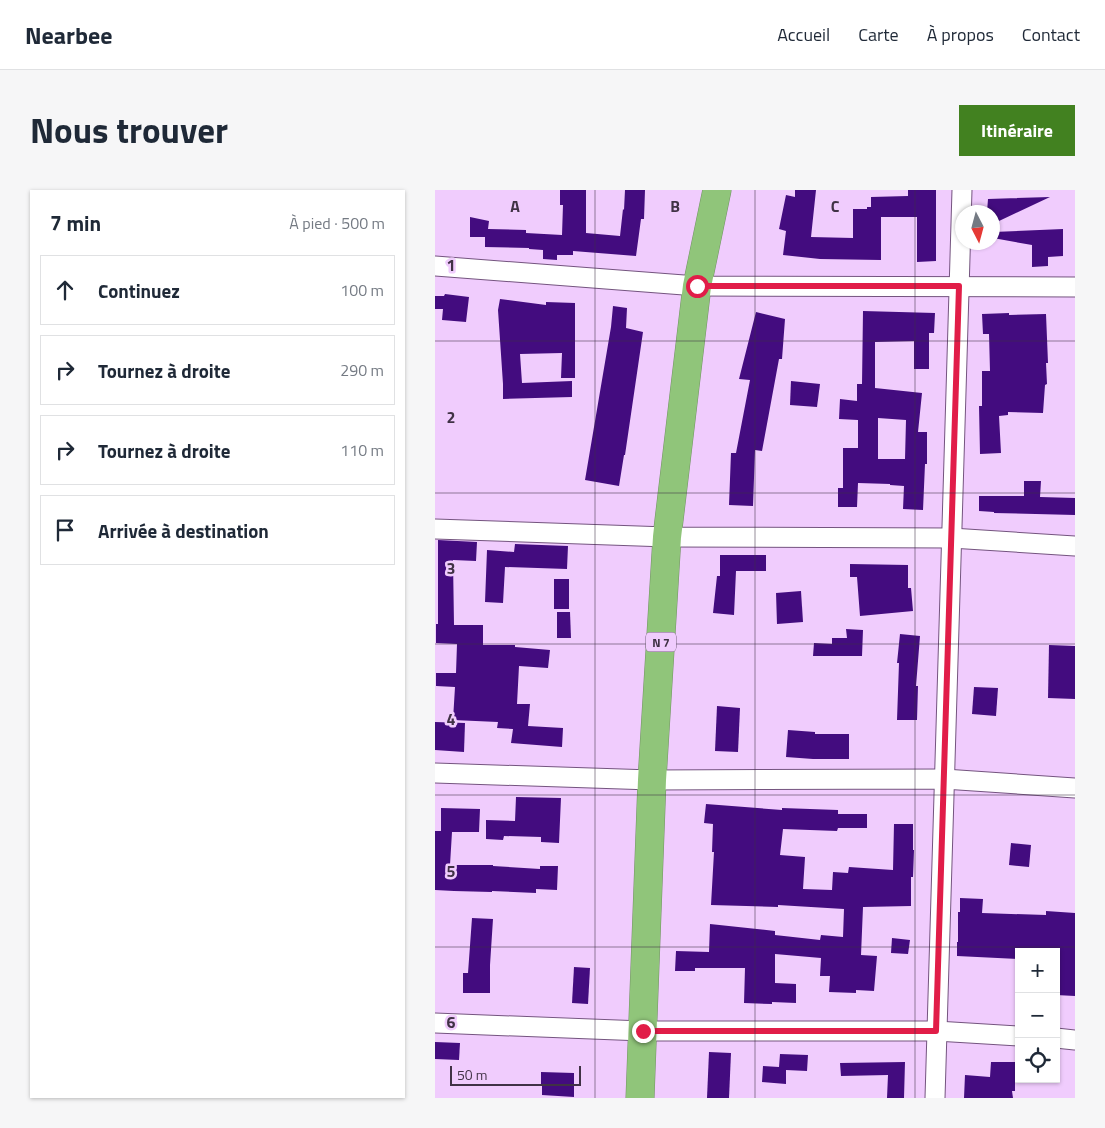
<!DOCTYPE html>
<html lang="fr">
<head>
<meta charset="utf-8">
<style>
  :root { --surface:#fff; --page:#f6f6f7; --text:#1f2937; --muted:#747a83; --line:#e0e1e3; --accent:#428120 }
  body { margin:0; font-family:"Titillium Web",sans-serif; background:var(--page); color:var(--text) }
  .controls { position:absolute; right:15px; bottom:15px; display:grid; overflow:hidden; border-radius:0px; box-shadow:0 1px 4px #0004 }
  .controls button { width:45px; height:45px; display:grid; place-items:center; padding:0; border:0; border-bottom:1px solid var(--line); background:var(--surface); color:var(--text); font:25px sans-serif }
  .compass { position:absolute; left:520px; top:15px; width:45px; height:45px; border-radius:50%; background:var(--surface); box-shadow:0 1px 4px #0004; rotate:174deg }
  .scale { position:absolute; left:15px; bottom:12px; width:131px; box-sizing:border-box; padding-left:5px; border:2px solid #403245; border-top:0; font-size:14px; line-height:18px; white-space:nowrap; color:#403245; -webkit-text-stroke:4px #f0ccfd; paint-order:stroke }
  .stop { position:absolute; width:15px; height:15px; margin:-11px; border:4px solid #e11d48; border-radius:50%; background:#fff }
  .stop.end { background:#e11d48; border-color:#fff; box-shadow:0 1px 5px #0008 }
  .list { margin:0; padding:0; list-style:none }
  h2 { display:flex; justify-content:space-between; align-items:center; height:65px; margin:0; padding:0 20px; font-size:21px }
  h2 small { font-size:16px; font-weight:400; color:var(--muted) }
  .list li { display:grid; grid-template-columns:32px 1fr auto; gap:15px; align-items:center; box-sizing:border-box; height:70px; margin:0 10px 10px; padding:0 10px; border:1px solid var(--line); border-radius:0px }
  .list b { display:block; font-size:19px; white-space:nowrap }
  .list em { font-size:16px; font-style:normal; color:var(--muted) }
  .icon { flex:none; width:28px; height:28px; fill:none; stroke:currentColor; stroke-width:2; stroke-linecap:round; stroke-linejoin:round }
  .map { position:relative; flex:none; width:640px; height:908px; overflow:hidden; border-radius:0px }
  header { display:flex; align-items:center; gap:30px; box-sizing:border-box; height:70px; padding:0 25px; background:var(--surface); border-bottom:1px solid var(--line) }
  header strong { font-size:24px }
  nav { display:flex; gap:28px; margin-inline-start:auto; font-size:18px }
  .intro { display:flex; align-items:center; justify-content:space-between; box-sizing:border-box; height:120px; padding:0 30px }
  h1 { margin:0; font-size:35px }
  .button { padding:12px 22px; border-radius:0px; background:var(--accent); color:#fff; font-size:18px; font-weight:700 }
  main { display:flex; gap:30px; padding:0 30px }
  aside { flex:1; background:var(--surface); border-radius:0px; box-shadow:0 1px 4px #0004 }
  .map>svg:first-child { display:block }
  .building { fill:#430c7f; fill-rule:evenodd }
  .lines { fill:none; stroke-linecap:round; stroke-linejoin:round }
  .minor-casing { stroke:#74547f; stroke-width:21 }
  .highway-casing { stroke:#749267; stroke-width:29 }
  .minor { stroke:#fff; stroke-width:19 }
  .highway { stroke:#90c57a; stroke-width:28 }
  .route { stroke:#e11d48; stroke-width:6 }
  .grid { fill:none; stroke:#403245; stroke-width:1; stroke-opacity:0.55 }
  .labels { text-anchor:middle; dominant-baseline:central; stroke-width:5; stroke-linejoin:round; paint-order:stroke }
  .shield { fill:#f0ccfd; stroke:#75607c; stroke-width:1 }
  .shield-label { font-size:12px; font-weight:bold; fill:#403245 }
  .grid-label { font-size:16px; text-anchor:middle; font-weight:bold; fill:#403245; stroke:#f0ccfd; stroke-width:5; stroke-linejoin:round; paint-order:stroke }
</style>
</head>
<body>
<header>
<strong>Nearbee</strong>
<nav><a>Accueil</a><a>Carte</a><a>À propos</a><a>Contact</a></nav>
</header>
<div class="intro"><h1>Nous trouver</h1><a class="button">Itinéraire</a></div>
<main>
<aside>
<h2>7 min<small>À pied · 500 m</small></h2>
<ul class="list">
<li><svg class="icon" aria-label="ahead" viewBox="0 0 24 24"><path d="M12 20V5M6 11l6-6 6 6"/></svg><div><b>Continuez</b></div><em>100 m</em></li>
<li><svg class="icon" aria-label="right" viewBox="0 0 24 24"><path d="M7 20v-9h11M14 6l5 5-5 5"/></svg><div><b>Tournez à droite</b></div><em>290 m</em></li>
<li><svg class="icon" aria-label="right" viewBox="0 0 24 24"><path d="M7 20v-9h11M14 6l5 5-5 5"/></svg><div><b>Tournez à droite</b></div><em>110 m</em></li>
<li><svg class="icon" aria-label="arrive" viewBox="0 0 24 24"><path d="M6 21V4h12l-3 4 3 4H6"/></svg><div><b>Arrivée à destination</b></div></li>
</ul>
</aside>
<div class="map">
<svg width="640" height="908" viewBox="0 0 640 908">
  <rect width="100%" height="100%" fill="#f0ccfd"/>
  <g class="building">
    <polygon points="125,0 151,0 151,43 185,46 188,19 189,20 190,0 210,0 209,29 206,29 201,66 138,61 138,65 122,65 122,70 108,69 108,60 94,59 94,58 50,57 50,47 35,47 35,27 54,31 53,39 91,40 91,43 127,45 128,15 125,15"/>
    <polygon points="360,0 381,0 376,47 418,48 418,19 432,19 432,17 436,17 436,7 473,6 473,0 501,0 501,71 482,72 482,27 446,27 446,70 385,69 348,65 351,41 344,39 351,5 360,7"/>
    <polygon points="615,7 564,31 558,25 558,22 552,22 553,9"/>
    <polygon points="628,39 628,66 613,67 613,76 597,77 597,55 558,48 558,42"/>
    <polygon points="10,104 34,107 31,132 7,130 8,119 0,119 0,106 9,106"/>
    <polygon points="65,109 111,115 111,112 140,113 140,188 126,188 127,163 85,164 87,193 137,191 137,207 68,209 68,194 63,120"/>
    <polygon points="178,116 192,118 191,138 208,142 190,265 189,265 184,296 150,290 176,137"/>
    <path d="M428,121l72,2 -1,20h-5v36h-15v-28l-39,1v46l47,5 -4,39h9v32h-2l-2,46 -20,-1 1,-23 -14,-1v-1l-32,-1 -1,24h-19v-19h5v-40h15v-28l-19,-1 1,-20 17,2v-17h5zM443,228l28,2 -1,39h-27z"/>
    <polygon points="321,122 350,129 347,169 344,169 327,261 320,260 318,316 294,315 296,263 301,263 315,190 304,189"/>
    <polygon points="574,123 574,125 611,124 613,173 611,173 612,194 610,195 608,223 573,222 573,225 564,226 566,263 545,264 544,216 547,216 547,181 555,181 554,144 548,144 547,124"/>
    <polygon points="356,191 385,194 382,217 355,215"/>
    <polygon points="589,291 606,291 605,307 640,308 640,325 559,323 559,322 544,321 544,306 589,306"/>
    <polygon points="3,350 42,352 41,371 18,370 19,435 48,435 48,455 80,455 80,457 115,460 113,478 84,476 82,514 95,514 93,536 128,538 127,557 76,553 78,539 62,538 63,532 18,530 20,497 1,496 1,483 21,483 22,454 1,453 1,434 3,434"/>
    <polygon points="80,354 133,356 132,379 70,377 68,413 50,412 52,360 79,362"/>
    <polygon points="285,365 331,365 331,381 301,381 299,425 278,423 282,386 285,386"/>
    <polygon points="415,374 473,375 473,398 476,398 478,421 425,426 422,387 415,387"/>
    <rect x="119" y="389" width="15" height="30"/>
    <polygon points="366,401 368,432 342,434 341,403"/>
    <polygon points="122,422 135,422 136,448 122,448"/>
    <polygon points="411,439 428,440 427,466 378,466 379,453 397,454 397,448 412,448"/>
    <polygon points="465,444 485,446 481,496 483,496 482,530 462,530 464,473 462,473"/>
    <polygon points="614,455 640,456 640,509 613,508"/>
    <polygon points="539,497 563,498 561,526 537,524"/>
    <polygon points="282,516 305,518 303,562 280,561"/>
    <polygon points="0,532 30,533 29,562 0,560"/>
    <polygon points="353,540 380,542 380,544 414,544 414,569 378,569 351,567"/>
    <polygon points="81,607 126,608 124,653 106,652 106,647 69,646 68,650 51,649 51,630 80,631"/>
    <polygon points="271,614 347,620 347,618 403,620 403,624 432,624 432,638 403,638 402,641 348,639 345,665 370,667 368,699 397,700 398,682 413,683 414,677 458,680 459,634 478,634 478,660 479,660 478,687 476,687 476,716 428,717 426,765 442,766 439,801 421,800 421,803 394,802 395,786 385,786 386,768 340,764 340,793 361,794 361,813 337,812 337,814 309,813 310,778 260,778 260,781 240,781 241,761 274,762 275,734 340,741 340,745 385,750 386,745 408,747 409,719 343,715 343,717 276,715 279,662 277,662 278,634 269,633"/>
    <polygon points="6,618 45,619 44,642 17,642 15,675 58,675 58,676 105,679 105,676 123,676 122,700 101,699 101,703 57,701 57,702 19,701 0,700 0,641 6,641"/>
    <polygon points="576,653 596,655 594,677 574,675"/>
    <polygon points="525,708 548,709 547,723 611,725 611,721 640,723 640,806 621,805 621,762 584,762 584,769 522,766 522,752 523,752 523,722 525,722"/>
    <polygon points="37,728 58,729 55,775 55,803 28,803 28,783 33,783"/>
    <polygon points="457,748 475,750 473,764 456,763"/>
    <polygon points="139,777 155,778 153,814 137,813"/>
    <polygon points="0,852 25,853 24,870 0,869"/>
    <polygon points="274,862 296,863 294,908 272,908"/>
    <polygon points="345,864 373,865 372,881 351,880 351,894 327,892 328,876 344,877"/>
    <polygon points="470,872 469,908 452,908 453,885 406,886 405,873"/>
    <polygon points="556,872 580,872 580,901 577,901 578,908 529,908 530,885 555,887"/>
    <polygon points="106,882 139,883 139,907 107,905 107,895 106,895"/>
  </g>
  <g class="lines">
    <g class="minor-casing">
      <g id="minor">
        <polyline points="0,76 262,96 640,97"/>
        <polyline points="0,339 232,347 516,348 640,356"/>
        <polyline points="0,583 217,590 509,589 640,598"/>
        <polyline points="0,833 208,841 501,841 584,846"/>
        <polyline points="621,848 640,850"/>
        <polyline points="500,908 527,0"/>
      </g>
    </g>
    <g class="highway-casing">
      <polyline id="highway" points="205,908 217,590 232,347 262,96 282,0"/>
    </g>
    <use href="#minor" class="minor"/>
    <use href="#highway" class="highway"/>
  </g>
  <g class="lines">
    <polyline class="route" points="208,841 501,841 524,96 262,96"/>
  </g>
  <path class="grid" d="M160,0v908M320,0v908M480,0v908M0,151h640M0,303h640M0,454h640M0,605h640M0,757h640"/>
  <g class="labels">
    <rect class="shield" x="211" y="442.5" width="30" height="19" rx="4"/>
    <g class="shield-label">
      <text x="226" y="452">N 7</text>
    </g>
  </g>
  <g class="grid-label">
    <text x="80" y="22">A</text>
    <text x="240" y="22">B</text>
    <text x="400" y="22">C</text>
    <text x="16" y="81">1</text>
    <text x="16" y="233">2</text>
    <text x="16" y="384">3</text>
    <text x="16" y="535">4</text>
    <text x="16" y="687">5</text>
    <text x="16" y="838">6</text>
  </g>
</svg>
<div class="controls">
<button>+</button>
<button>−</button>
<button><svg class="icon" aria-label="locate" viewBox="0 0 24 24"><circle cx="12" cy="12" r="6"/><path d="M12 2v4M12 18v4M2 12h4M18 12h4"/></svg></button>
</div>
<svg class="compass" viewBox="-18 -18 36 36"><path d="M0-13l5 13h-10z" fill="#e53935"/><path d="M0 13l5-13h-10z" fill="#747a83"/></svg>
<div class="scale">50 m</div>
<div class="stop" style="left:262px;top:96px"></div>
<div class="stop end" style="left:208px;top:841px"></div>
</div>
</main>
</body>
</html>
